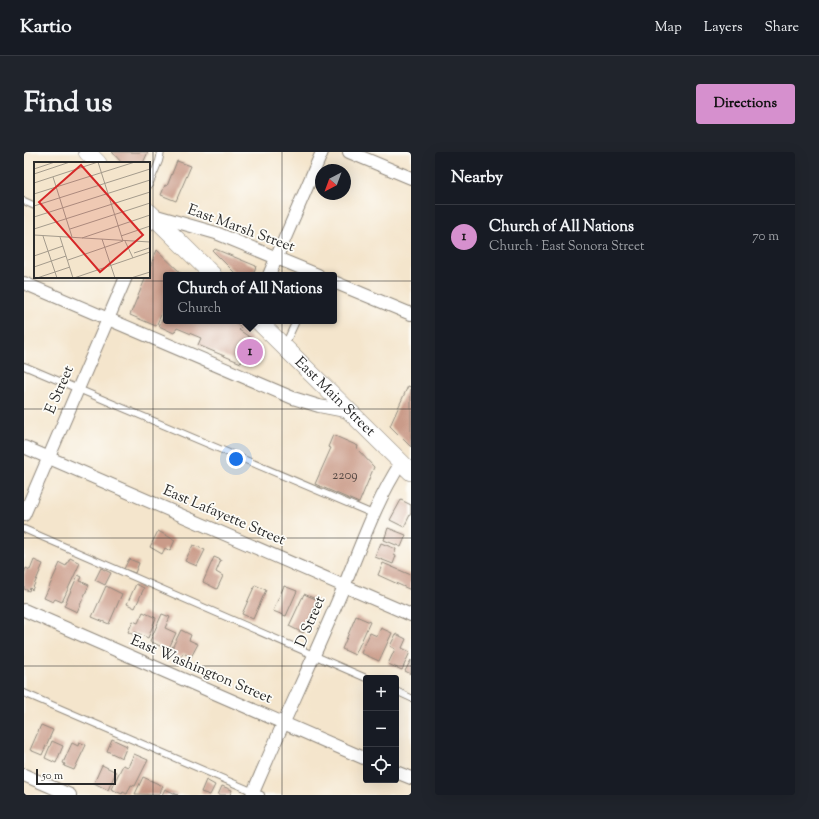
<!DOCTYPE html>
<html lang="en">
<head>
<meta charset="utf-8">
<style>
  :root { --surface:#171b24; --page:#20242c; --text:#f1f3f6; --muted:#9ea1a6; --line:#363941; --accent:#d690ce }
  body { margin:0; font-family:"Sorts Mill Goudy",serif; background:var(--page); color:var(--text) }
  .controls { position:absolute; right:12px; bottom:12px; display:grid; overflow:hidden; border-radius:4px; box-shadow:0 4px 16px #0002 }
  .controls button { width:36px; height:36px; display:grid; place-items:center; padding:0; border:0; border-bottom:1px solid var(--line); background:var(--surface); color:var(--text); font:20px sans-serif }
  .compass { position:absolute; left:291px; top:12px; width:36px; height:36px; border-radius:50%; background:var(--surface); box-shadow:0 4px 16px #0002; rotate:221deg }
  .scale { position:absolute; left:12px; bottom:10px; width:80px; box-sizing:border-box; padding-left:4px; border:2px solid #2b2b2b; border-top:0; font-size:11px; line-height:14px; white-space:nowrap; color:#2b2b2b; -webkit-text-stroke:3px #fdfcf7; paint-order:stroke }
  .you { position:absolute; left:212px; top:307px; width:14px; height:14px; margin:-10px; border:3px solid #fff; border-radius:50%; background:#1a73e8; box-shadow:0 0 0 6px #1a73e833 }
  .badge { display:grid; place-items:center; width:26px; height:26px; border-radius:50%; background:var(--accent); color:#111; font-size:13px; font-weight:700 }
  .pin { position:absolute; translate:-50% -50%; border:2px solid #fff; box-shadow:0 1px 4px #0006 }
  .popup { position:absolute; left:139px; top:120px; width:174px; height:52px; box-sizing:border-box; display:grid; place-content:center; border-radius:4px; background:var(--surface); filter:drop-shadow(0 1px 3px #0005); font-size:13px; white-space:nowrap; color:var(--muted) }
  .popup b { font-size:15px; color:var(--text) }
  .popup::after { content:''; position:absolute; left:50%; top:100%; margin-left:-8px; border:8px solid transparent; border-top-color:var(--surface) }
  .list { margin:0; padding:0; list-style:none }
  h2 { display:flex; justify-content:space-between; align-items:center; height:52px; margin:0; padding:0 16px; font-size:17px }
  h2 small { font-size:13px; font-weight:400; color:var(--muted) }
  .list li { display:grid; grid-template-columns:26px 1fr auto; gap:12px; align-items:center; box-sizing:border-box; height:64px; padding:0 16px; border-top:1px solid var(--line) }
  .list b { display:block; font-size:15px; white-space:nowrap }
  .list p { margin:0; font-size:13px; white-space:nowrap; color:var(--muted) }
  .list em { font-size:13px; font-style:normal; color:var(--muted) }
  .icon { flex:none; width:22px; height:22px; fill:none; stroke:currentColor; stroke-width:2; stroke-linecap:round; stroke-linejoin:round }
  .map { position:relative; flex:none; width:387px; height:643px; overflow:hidden; border-radius:4px }
  header { display:flex; align-items:center; gap:24px; box-sizing:border-box; height:56px; padding:0 20px; background:var(--surface); border-bottom:1px solid var(--line) }
  header strong { font-size:19px }
  nav { display:flex; gap:22px; margin-inline-start:auto; font-size:14px }
  .intro { display:flex; align-items:center; justify-content:space-between; box-sizing:border-box; height:96px; padding:0 24px }
  h1 { margin:0; font-size:28px }
  .button { padding:10px 18px; border-radius:4px; background:var(--accent); color:#111; font-size:14px; font-weight:700 }
  main { display:flex; gap:24px; padding:0 24px }
  aside { flex:1; background:var(--surface); border-radius:4px; box-shadow:0 4px 16px #0002 }
  .map>svg:first-child { display:block }
  .building { fill:#ca9b89 }
  .lines { fill:none; stroke-linecap:round; stroke-linejoin:round }
  .service-casing { stroke:#90887c; stroke-width:8 }
  .minor-casing { stroke:#90887c; stroke-width:14 }
  .secondary-casing { stroke:#90887c; stroke-width:18 }
  .service { stroke:#fff; stroke-width:6 }
  .minor { stroke:#fff; stroke-width:12 }
  .secondary { stroke:#fff; stroke-width:17 }
  .grid { fill:none; stroke:#2b2b2b; stroke-width:1; stroke-opacity:0.55 }
  .labels { text-anchor:middle; dominant-baseline:central; stroke-width:3.5; stroke-linejoin:round; paint-order:stroke }
  .number-label { font-size:13px; fill:#534742 }
  .street-label { font-size:15px; fill:#2b2b2b; stroke:#fdfcf7 }
  .inset-road { fill:none; stroke:#a49b8c; stroke-width:1 }
  .view { fill:#d62828; fill-opacity:0.15; stroke:#d62828; stroke-width:2 }
  .inset-edge { fill:none; stroke:#2b2b2b; stroke-width:2 }
</style>
</head>
<body>
<header>
<strong>Kartio</strong>
<nav><a>Map</a><a>Layers</a><a>Share</a></nav>
</header>
<div class="intro"><h1>Find us</h1><a class="button">Directions</a></div>
<main>
<div class="map">
<svg width="387" height="643" viewBox="0 0 387 643">
  <rect width="100%" height="100%" fill="#fdfcf7"/>
  <filter id="ink" filterUnits="userSpaceOnUse"><feTurbulence type="fractalNoise" baseFrequency=".025" numOctaves="2"/><feDisplacementMap in="SourceGraphic" scale="8" xChannelSelector="R" yChannelSelector="G"/><feConvolveMatrix kernelMatrix="1 2 1 2 8 2 1 2 1" color-interpolation-filters="sRGB"/></filter>
  <filter id="wash" filterUnits="userSpaceOnUse"><feTurbulence type="fractalNoise" baseFrequency=".012" numOctaves="4" result="noise"/><feDisplacementMap in="SourceGraphic" scale="16" xChannelSelector="R" yChannelSelector="G"/><feGaussianBlur stdDeviation="0.9" result="paint"/><feColorMatrix in="noise" values="0 0 0 0 0 0 0 0 0 0 0 0 0 0 0 0 0 1.4 0 .05"/><feComposite in="paint" operator="in"/></filter>
  <g filter="url(#wash)">
    <rect width="100%" height="100%" fill="#f4e5cc"/>
    <g id="blocks">
      <g class="building">
        <polygon points="88,0 124,0 119,11 98,11"/>
        <polygon points="153,9 167,14 152,49 137,43 141,33 143,34"/>
        <polygon points="191,97 232,114 229,123 213,123 189,99"/>
        <polygon points="133,98 159,123 142,123 142,152 132,174 106,163 122,125 125,125 125,117"/>
        <polygon points="142,159 142,169 209,169 217,176 215,178 227,186 217,211 174,193 177,186 153,176 150,181 135,174"/>
        <polygon points="384,234 387,235 387,295 366,274"/>
        <polygon points="309,283 334,294 333,297 350,315 335,351 291,332 307,296 304,295"/>
        <polygon points="377,348 387,353 387,361 380,375 366,368"/>
        <polygon points="364,376 382,383 377,395 360,388"/>
        <polygon points="134,379 151,388 146,399 141,396 138,402 126,395"/>
        <polygon points="357,391 372,397 370,403 372,404 369,412 351,405"/>
        <polygon points="169,393 181,398 173,414 161,409"/>
        <polygon points="190,405 197,408 192,420 199,424 193,437 179,430"/>
        <polygon points="46,406 56,411 38,450 31,447 29,450 20,446 36,411 42,414"/>
        <polygon points="105,407 115,411 111,421 100,417"/>
        <polygon points="10,408 19,412 8,438 6,436 5,439 0,437 0,422 2,416 6,418"/>
        <polygon points="359,411 387,423 387,438 354,423"/>
        <polygon points="77,416 87,421 81,433 71,428"/>
        <polygon points="54,423 58,425 56,429 65,433 53,460 40,454"/>
        <polygon points="112,432 120,436 111,456 103,452"/>
        <polygon points="231,433 242,438 229,467 218,462"/>
        <polygon points="82,434 98,442 85,472 68,465"/>
        <polygon points="260,434 273,439 262,464 249,459"/>
        <polygon points="280,442 294,448 279,481 265,474"/>
        <polygon points="119,460 132,466 124,486 111,480 110,483 104,480 109,469 114,471"/>
        <polygon points="138,462 146,465 141,476 152,481 144,498 126,489"/>
        <polygon points="332,464 346,470 331,503 318,497"/>
        <polygon points="357,476 368,481 355,509 337,501 346,481 353,484"/>
        <polygon points="157,478 167,483 165,488 174,492 167,505 159,501 157,505 146,500"/>
        <polygon points="372,482 382,487 378,496 386,500 378,518 364,512 371,497 366,494"/>
        <polygon points="387,508 387,522 381,519"/>
        <polygon points="17,573 29,578 18,603 6,598"/>
        <polygon points="88,587 103,594 98,606 83,599"/>
        <polygon points="28,589 39,594 32,611 21,606"/>
        <polygon points="55,590 62,593 50,618 40,614 41,612 39,611 48,591 54,594"/>
        <polygon points="110,602 124,608 111,634 107,633 103,642 99,640 98,642 87,637 99,613 104,615"/>
        <polygon points="78,613 92,620 84,638 70,631"/>
        <polygon points="119,625 139,634 135,643 111,642"/>
        <polygon points="182,628 191,633 186,643 177,640"/>
        <polygon points="198,634 208,638 206,643 194,643"/>
        <polygon points="141,637 154,643 138,643"/>
      </g>
    </g>
  </g>
  <g filter="url(#ink)">
    <use href="#blocks" fill-opacity="0" stroke="#90887c" stroke-width="1"/>
    <g class="lines">
      <g class="service-casing">
        <g id="service">
          <polyline points="125,33 135,9 137,0"/>
          <polyline points="0,49 11,54"/>
          <polyline points="261,193 272,169"/>
          <polyline points="0,214 349,362"/>
          <polyline points="0,377 342,526"/>
          <polyline points="372,539 387,546"/>
          <polyline points="0,541 237,643"/>
        </g>
      </g>
      <g class="minor-casing">
        <g id="minor">
          <polyline points="325,0 387,26"/>
          <polyline points="125,72 129,63 192,81 294,123"/>
          <polyline points="245,123 298,0"/>
          <polyline points="310,130 387,162"/>
          <polyline points="0,131 269,246 295,254 326,260"/>
          <polyline points="0,295 387,463"/>
          <polyline points="0,363 102,125"/>
          <polyline points="0,458 342,607"/>
          <polyline points="372,620 387,626"/>
          <polyline points="0,623 46,643"/>
          <path d="M228,643c28,-66 59,-131 87,-197 20,-46 35,-94 62,-135"/>
        </g>
      </g>
      <g class="secondary-casing">
        <g id="secondary">
          <polyline points="63,0 74,11"/>
          <polyline points="125,60 189,123"/>
          <path id="s1" d="M234,169l153,151"/>
        </g>
      </g>
      <use href="#service" class="service"/>
      <use href="#minor" class="minor"/>
      <use href="#secondary" class="secondary"/>
    </g>
  </g>
  <path class="grid" d="M129,0v643M258,0v643M0,129h387M0,257h387M0,386h387M0,514h387"/>
  <g class="labels">
    <g class="number-label">
      <text x="321" y="324">2209</text>
    </g>
    <g class="street-label">
      <text transform="translate(217 77) rotate(20)">East Marsh Street</text>
      <text transform="translate(36 238) rotate(-67)">E Street</text>
      <text stroke="none"><textPath href="#s1" startOffset="108">East Main Street</textPath></text>
      <text transform="translate(200 364) rotate(23)">East Lafayette Street</text>
      <text transform="translate(287 470) rotate(-67)">D Street</text>
      <text transform="translate(177 518) rotate(23)">East Washington Street</text>
    </g>
  </g>
  <g transform="translate(10 10)">
    <rect width="116" height="116" fill="#f4e5cc"/>
    <path class="inset-road" d="M0,7l21,-7M0,12l36,-12M19,15l19,60M0,21l64,-21M0,32l101,-32M0,44l116,-37M0,55l116,-37M0,67l116,-37M36,67l80,-26M0,73l116,7M9,74l14,42M87,74l29,-10M26,75l13,41M48,76l68,-23M68,77l13,39M91,79l8,17M100,91l15,-5M0,94l29,-10M34,98l55,-19 -25,-79M0,105l32,-11M3,116l33,-11M40,116l76,-26M97,116l19,-6"/>
    <path class="view" d="M47,3l62,70 -43,37 -61,-70z"/>
    <rect width="116" height="116" class="inset-edge"/>
  </g>
</svg>
<div class="controls">
<button>+</button>
<button>−</button>
<button><svg class="icon" aria-label="locate" viewBox="0 0 24 24"><circle cx="12" cy="12" r="6"/><path d="M12 2v4M12 18v4M2 12h4M18 12h4"/></svg></button>
</div>
<svg class="compass" viewBox="-18 -18 36 36"><path d="M0-13l5 13h-10z" fill="#e53935"/><path d="M0 13l5-13h-10z" fill="#9ea1a6"/></svg>
<div class="scale">50 m</div>
<div class="you"></div>
<div class="pin badge" style="left:226px;top:200px">1</div>
<div class="popup"><b>Church of All Nations</b>Church</div>
</div>
<aside>
<h2>Nearby<small></small></h2>
<ul class="list">
<li><span class="badge">1</span><div><b>Church of All Nations</b><p>Church · East Sonora Street</p></div><em>70 m</em></li>
</ul>
</aside>
</main>
</body>
</html>
